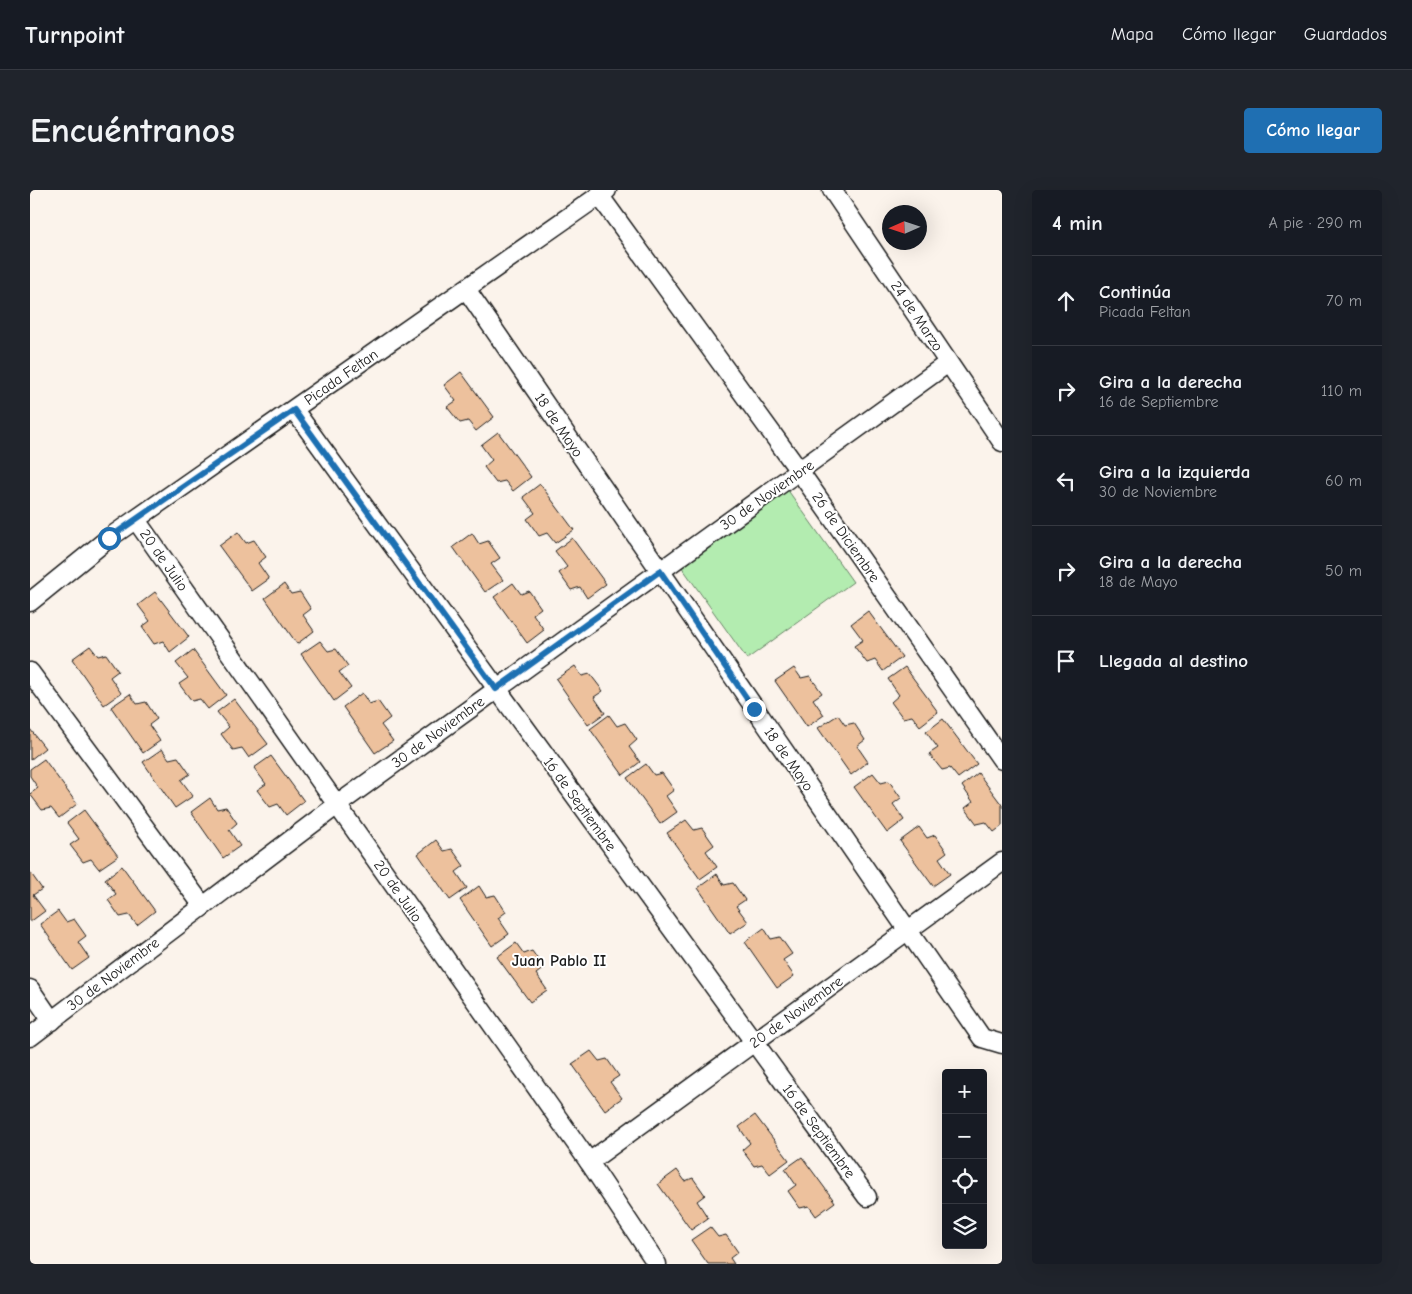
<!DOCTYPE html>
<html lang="es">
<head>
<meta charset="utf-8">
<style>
  :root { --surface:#171b24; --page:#20242c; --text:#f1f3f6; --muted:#9ea1a6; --line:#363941; --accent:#1f6fb2 }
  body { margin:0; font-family:"Comic Neue",sans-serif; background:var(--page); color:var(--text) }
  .controls { position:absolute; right:15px; bottom:15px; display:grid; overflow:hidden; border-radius:5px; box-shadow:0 5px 20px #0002 }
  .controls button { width:45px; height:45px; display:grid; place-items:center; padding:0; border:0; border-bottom:1px solid var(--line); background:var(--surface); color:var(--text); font:25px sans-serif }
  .compass { position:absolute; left:852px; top:15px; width:45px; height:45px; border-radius:50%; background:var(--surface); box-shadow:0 5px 20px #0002; rotate:267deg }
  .stop { position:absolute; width:15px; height:15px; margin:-11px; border:4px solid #1f6fb2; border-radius:50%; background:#fff }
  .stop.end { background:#1f6fb2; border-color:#fff; box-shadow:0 1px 5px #0008 }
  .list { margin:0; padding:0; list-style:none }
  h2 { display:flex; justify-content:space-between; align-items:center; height:65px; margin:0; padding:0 20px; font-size:21px }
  h2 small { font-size:16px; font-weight:400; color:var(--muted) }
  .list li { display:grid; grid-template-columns:32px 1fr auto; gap:15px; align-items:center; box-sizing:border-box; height:90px; padding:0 20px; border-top:1px solid var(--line) }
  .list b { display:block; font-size:19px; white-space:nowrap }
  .list p { margin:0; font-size:16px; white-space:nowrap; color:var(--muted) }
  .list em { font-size:16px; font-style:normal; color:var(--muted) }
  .icon { flex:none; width:28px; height:28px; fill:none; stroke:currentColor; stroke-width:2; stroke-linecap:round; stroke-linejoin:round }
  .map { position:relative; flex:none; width:972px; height:1074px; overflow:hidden; border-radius:5px }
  header { display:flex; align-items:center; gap:30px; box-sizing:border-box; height:70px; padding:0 25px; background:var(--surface); border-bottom:1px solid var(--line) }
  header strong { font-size:24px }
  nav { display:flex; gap:28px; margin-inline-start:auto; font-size:18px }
  .intro { display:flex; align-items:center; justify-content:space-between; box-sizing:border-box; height:120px; padding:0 30px }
  h1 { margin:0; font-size:35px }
  .button { padding:12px 22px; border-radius:5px; background:var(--accent); color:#fff; font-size:18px; font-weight:700 }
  main { display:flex; gap:30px; padding:0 30px }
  aside { flex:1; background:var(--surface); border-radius:5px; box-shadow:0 5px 20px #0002 }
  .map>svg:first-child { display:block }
  .green { fill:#b3ecb0; stroke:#688466 }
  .building { fill:#edc19d; stroke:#1c1c1c }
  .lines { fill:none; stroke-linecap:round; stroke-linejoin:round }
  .street-casing { stroke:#1c1c1c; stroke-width:21 }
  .street { stroke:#fff; stroke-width:18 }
  .route { stroke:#1f6fb2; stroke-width:6 }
  .labels { text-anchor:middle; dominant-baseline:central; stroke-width:4; stroke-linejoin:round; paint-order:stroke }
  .street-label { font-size:15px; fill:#1c1c1c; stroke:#fff }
  .neighbourhood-label { font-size:16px; font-weight:bold; fill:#1c1c1c; stroke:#fff }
</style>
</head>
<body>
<header>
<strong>Turnpoint</strong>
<nav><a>Mapa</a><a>Cómo llegar</a><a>Guardados</a></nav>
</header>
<div class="intro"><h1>Encuéntranos</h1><a class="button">Cómo llegar</a></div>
<main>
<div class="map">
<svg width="972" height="1074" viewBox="0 0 972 1074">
  <rect width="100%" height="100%" fill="#fbf3eb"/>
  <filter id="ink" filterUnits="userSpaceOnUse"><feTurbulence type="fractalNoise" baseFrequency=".02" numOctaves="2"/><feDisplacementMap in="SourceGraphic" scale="10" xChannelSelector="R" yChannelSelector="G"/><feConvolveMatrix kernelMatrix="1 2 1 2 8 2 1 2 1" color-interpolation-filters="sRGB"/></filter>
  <g filter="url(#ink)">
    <polygon class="green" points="757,299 823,392 717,469 651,376"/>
    <g class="building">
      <polygon points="431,182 464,227 446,241 438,231 430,233 417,217 426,211 414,195"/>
      <polygon points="468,242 501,287 483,301 475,291 466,293 454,277 462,270 451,255"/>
      <polygon points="510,294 544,340 525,353 517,343 509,346 497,329 505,323 493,307"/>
      <polygon points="208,342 216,353 224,350 236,367 228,373 239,389 222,401 189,356"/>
      <polygon points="442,343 449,354 458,351 470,368 461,374 473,390 455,402 423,357"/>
      <polygon points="542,348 576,394 557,408 550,397 541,400 529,383 537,377 525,361"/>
      <polygon points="483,393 491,404 499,401 511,418 503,424 514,440 497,453 464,407"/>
      <polygon points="254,394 261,404 270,402 281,419 273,425 284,441 267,454 235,408"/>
      <polygon points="125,402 159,447 140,462 133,451 124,454 112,437 120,431 108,415"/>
      <polygon points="838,421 872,467 853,481 845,470 837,473 824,456 833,450 821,434"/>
      <polygon points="290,451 298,461 306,459 318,476 309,482 321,498 304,511 271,464"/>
      <polygon points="60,456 68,466 76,464 88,481 80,487 91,503 74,515 42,469"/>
      <polygon points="163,460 196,505 178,519 170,509 162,511 149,494 158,488 146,473"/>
      <polygon points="545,476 552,486 560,484 573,501 564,507 575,523 558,535 526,489"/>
      <polygon points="875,477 908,522 890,536 882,526 873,528 861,512 869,505 858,489"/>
      <polygon points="764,478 771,488 780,486 792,503 783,509 794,525 777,537 745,491"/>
      <polygon points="332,503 339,514 348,511 360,528 351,535 363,551 345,563 313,517"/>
      <polygon points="100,504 107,514 116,512 127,529 119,535 130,551 113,563 81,517"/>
      <polygon points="204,509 238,554 219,568 212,558 203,560 191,544 199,537 187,522"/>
      <polygon points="579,525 587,536 595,533 607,550 599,557 610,572 593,585 560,539"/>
      <polygon points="808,525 815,535 824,533 835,550 827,556 838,572 821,585 788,538"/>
      <polygon points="913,529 947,574 928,588 920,578 912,580 899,564 908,558 896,542"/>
      <polygon points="0,539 15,558 0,570"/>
      <polygon points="132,559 139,569 148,567 160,584 151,590 163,606 145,618 113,572"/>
      <polygon points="241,566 274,611 256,625 248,614 240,617 227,600 236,594 224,578"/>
      <polygon points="14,569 47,614 29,628 21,618 12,620 0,604 8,598 0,586 0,579"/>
      <polygon points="616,574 624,585 632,583 644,600 636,606 647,622 630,634 597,588"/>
      <polygon points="843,583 851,593 859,591 871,608 863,614 874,630 857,643 824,597"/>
      <polygon points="948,583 972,615 972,636 964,642 956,632 947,634 935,618 943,612 932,596"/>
      <polygon points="180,608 187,619 196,617 207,633 199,640 210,656 193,668 161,622"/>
      <polygon points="54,620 88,666 69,679 61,669 53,672 40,655 49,649 37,633"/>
      <polygon points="656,630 664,640 672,638 684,655 676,661 687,677 670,689 637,643"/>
      <polygon points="889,637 897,648 905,645 917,662 909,668 920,684 903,696 870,651"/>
      <polygon points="406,650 414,661 422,659 434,676 426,682 437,698 420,710 388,664"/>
      <polygon points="92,676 125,721 107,735 99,725 90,727 78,710 86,704 75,689"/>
      <polygon points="0,682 12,699 3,705 15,721 0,732"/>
      <polygon points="687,684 694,695 703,693 715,710 706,716 718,732 700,744 668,698"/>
      <polygon points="449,696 456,707 465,705 476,722 468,728 479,744 462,756 430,710"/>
      <polygon points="28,721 36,732 44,729 56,746 48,752 59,768 42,780 10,734"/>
      <polygon points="734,738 741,749 750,747 762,764 753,770 764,786 747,798 715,752"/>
      <polygon points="486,753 494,764 502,761 514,778 506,784 517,800 500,812 467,767"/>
      <polygon points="561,861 569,871 577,869 589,886 580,892 592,908 575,920 542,874"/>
      <polygon points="725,925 759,970 740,984 732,974 724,976 712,960 720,953 709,937"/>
      <polygon points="772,967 805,1012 786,1026 779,1016 770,1018 758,1001 766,995 755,979"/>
      <polygon points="647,980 655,991 663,988 675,1005 667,1011 678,1028 661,1040 628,994"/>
      <polygon points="680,1037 688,1047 696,1045 708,1062 700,1068 704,1074 678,1074 661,1050"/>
    </g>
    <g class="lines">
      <g class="street-casing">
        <g id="street">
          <polyline points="802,0 972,252"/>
          <polyline points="569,5 770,282 972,570"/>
          <polyline points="436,99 952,848 972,854"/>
          <polyline points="264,220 837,1007"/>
          <polyline points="106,330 559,972 627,1074"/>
          <polyline points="0,412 79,348 577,0"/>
          <polyline points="0,482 173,716"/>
          <polyline points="0,799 22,831"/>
          <polyline points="0,847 307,615 918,173"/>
          <polyline points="559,972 972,672"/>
        </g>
      </g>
      <use href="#street" class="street"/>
    </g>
  </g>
  <g class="lines" filter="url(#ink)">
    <polyline class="route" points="79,348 264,220 466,499 630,381 724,519"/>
  </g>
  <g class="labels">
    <g class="street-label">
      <text transform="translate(887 126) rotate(56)">24 de Marzo</text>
      <text transform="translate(311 187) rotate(-35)">Picada Feltan</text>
      <text transform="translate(529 235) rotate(56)">18 de Mayo</text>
      <text transform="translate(737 305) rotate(-35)">30 de Noviembre</text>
      <text transform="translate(816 347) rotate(55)">26 de Diciembre</text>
      <text transform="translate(134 370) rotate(55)">20 de Julio</text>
      <text transform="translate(408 542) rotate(-36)">30 de Noviembre</text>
      <text transform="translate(759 569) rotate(55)">18 de Mayo</text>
      <text transform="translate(550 614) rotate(54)">16 de Septiembre</text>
      <text transform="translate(368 701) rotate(55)">20 de Julio</text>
      <text transform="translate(83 784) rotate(-37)">30 de Noviembre</text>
      <text transform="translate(766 822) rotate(-36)">20 de Noviembre</text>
      <text transform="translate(789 941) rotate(54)">16 de Septiembre</text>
    </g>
    <g class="neighbourhood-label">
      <text x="529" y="771">Juan Pablo II</text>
    </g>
  </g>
</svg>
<div class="controls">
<button>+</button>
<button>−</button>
<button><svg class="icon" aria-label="locate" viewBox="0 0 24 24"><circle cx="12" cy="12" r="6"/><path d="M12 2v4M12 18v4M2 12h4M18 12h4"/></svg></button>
<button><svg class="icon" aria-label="layers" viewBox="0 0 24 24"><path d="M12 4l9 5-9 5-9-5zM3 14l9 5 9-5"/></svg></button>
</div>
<svg class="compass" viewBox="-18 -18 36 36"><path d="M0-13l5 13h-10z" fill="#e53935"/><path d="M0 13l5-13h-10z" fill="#9ea1a6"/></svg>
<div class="stop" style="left:79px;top:348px"></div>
<div class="stop end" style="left:724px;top:519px"></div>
</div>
<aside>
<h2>4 min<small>A pie · 290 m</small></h2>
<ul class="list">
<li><svg class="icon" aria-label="ahead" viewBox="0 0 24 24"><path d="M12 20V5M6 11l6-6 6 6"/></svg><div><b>Continúa</b><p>Picada Feltan</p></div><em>70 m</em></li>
<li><svg class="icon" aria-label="right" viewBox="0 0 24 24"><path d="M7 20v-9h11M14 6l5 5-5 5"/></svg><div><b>Gira a la derecha</b><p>16 de Septiembre</p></div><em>110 m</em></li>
<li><svg class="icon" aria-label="left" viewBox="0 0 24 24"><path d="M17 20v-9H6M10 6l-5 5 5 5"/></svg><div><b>Gira a la izquierda</b><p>30 de Noviembre</p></div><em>60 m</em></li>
<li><svg class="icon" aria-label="right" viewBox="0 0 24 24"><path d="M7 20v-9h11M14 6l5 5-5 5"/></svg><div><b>Gira a la derecha</b><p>18 de Mayo</p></div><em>50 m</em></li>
<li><svg class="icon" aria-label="arrive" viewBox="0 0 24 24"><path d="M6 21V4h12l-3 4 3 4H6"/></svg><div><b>Llegada al destino</b></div></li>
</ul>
</aside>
</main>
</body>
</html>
